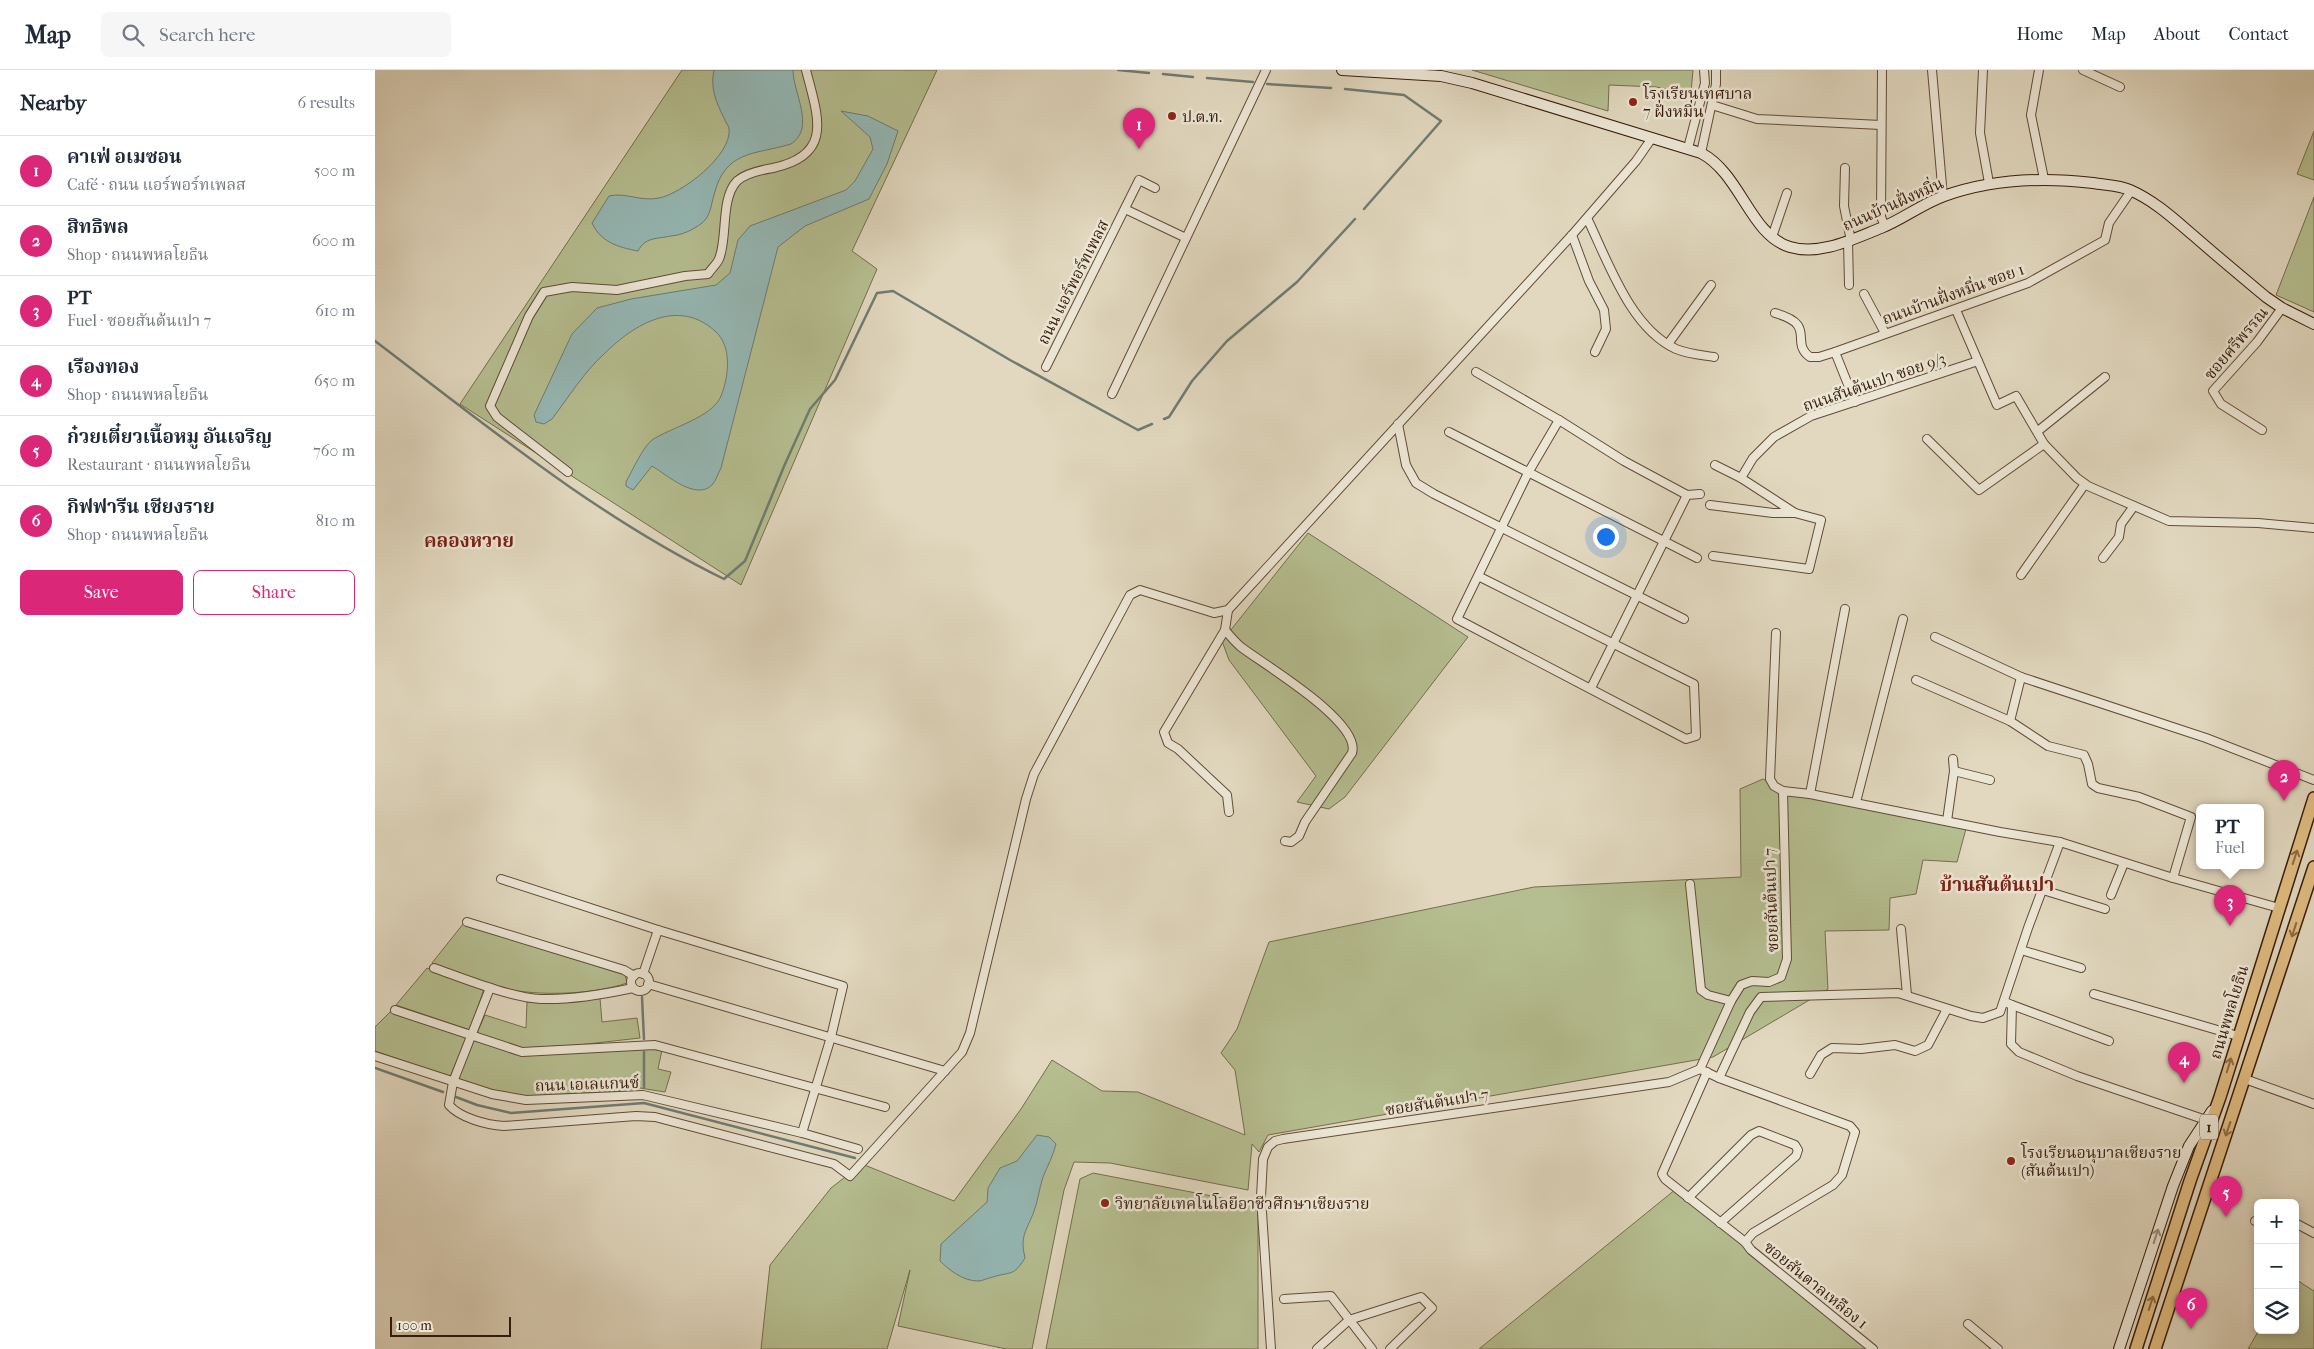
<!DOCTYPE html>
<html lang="en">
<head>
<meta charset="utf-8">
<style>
  :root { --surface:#fff; --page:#f6f6f7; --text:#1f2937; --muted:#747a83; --line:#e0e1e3; --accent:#db2777 }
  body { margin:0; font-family:"IM FELL French Canon","Noto Serif Thai",serif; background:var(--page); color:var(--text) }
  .controls { position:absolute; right:15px; bottom:15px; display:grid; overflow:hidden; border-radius:8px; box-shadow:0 2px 8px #0003 }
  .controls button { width:45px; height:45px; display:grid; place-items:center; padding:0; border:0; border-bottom:1px solid var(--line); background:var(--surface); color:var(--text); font:25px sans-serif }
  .scale { position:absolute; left:15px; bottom:12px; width:121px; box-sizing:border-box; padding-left:5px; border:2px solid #381d0c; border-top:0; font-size:14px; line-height:18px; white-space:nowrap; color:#381d0c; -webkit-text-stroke:4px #ece6d5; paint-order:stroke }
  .you { position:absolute; left:1230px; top:466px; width:18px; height:18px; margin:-12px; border:4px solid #fff; border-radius:50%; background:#1a73e8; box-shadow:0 0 0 8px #1a73e833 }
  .badge { display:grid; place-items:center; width:32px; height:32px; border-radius:50%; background:var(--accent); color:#fff; font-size:16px; font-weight:700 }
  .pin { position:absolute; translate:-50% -41px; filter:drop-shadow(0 1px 2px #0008) }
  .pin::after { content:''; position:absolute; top:26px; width:18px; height:15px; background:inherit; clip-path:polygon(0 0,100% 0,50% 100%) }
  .popup { position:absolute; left:1821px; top:734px; width:68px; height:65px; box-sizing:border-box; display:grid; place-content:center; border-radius:8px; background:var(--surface); filter:drop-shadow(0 1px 4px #0005); font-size:16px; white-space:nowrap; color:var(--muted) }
  .popup b { font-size:19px; color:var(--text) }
  .popup::after { content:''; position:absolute; left:50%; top:100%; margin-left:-10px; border:10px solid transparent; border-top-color:var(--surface) }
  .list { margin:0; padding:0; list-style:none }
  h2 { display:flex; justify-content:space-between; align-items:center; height:65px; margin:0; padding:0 20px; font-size:21px }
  h2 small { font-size:16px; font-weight:400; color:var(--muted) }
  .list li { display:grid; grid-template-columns:32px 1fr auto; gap:15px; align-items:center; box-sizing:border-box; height:70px; padding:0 20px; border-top:1px solid var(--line) }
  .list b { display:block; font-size:19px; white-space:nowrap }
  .list p { margin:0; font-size:16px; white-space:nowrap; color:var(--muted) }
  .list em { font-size:16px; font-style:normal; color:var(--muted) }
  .actions { display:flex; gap:10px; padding:15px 20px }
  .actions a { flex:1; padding:11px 0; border:1px solid var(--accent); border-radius:8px; text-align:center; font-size:18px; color:var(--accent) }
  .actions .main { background:var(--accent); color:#fff }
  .icon { flex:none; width:28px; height:28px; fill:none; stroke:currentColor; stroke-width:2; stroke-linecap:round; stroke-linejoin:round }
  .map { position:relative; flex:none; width:1939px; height:1279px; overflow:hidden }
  header { display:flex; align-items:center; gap:30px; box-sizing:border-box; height:70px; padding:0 25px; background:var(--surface); border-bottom:1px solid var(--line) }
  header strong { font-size:24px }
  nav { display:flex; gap:28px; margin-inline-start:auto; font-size:18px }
  .search { width:350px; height:45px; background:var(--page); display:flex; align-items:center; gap:12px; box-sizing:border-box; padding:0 18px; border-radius:8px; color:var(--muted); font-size:19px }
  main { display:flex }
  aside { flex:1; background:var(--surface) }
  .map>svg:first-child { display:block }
  .green { fill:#b5be90; stroke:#766e4e }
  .water { fill:#95b9b6; stroke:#707b72 }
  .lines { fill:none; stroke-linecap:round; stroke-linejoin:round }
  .stream { stroke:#707b72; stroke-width:2.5 }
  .street-casing { stroke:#624c39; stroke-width:10 }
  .secondary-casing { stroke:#381d0c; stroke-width:12 }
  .primary-casing { stroke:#381d0c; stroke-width:14 }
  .street { stroke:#ece6d5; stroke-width:8 }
  .secondary { stroke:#ece6d5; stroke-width:10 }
  .primary { stroke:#e0bc80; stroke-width:11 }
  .oneway { stroke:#8c6c46 }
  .oneway2 { stroke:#9b8c7b }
  .poi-dot { fill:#8f2418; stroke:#ece6d5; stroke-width:2 }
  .labels { text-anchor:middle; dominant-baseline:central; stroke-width:5; stroke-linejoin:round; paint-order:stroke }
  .shield { fill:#ece6d5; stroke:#6e5948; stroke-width:1 }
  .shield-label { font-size:15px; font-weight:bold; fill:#381d0c }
  .poi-label { font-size:16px; fill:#381d0c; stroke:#ece6d5; text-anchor:start }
  .street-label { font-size:16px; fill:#381d0c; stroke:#ece6d5 }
  .quarter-label { font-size:19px; font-weight:bold; fill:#7a1f14; stroke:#ece6d5 }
</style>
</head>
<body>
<header>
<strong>Map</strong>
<div class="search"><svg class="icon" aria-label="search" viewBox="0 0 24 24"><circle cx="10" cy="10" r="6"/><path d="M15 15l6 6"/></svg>Search here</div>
<nav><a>Home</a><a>Map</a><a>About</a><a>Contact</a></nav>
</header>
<main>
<aside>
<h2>Nearby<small>6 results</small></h2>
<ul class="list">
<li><span class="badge">1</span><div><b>คาเฟ่ อเมซอน</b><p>Café · ถนน แอร์พอร์ทเพลส</p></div><em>500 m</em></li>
<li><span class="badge">2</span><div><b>สิทธิพล</b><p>Shop · ถนนพหลโยธิน</p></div><em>600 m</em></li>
<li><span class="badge">3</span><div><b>PT</b><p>Fuel · ซอยสันต้นเปา 7</p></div><em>610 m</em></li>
<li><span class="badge">4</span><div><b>เรืองทอง</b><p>Shop · ถนนพหลโยธิน</p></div><em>650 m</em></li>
<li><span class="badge">5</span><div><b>ก๋วยเตี๋ยวเนื้อหมู อันเจริญ</b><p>Restaurant · ถนนพหลโยธิน</p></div><em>760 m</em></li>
<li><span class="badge">6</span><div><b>กิฟฟารีน เชียงราย</b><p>Shop · ถนนพหลโยธิน</p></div><em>810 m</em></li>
</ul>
<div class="actions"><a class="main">Save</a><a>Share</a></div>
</aside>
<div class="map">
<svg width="1939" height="1279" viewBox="0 0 1939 1279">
  <rect width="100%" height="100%" fill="#e1d8bf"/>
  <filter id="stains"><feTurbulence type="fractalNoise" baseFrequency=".004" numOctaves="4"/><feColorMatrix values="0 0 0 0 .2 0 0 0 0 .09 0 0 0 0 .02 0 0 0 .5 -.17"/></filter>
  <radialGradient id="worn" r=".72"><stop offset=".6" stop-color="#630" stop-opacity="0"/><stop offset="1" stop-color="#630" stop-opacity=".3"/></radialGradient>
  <g class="green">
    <polygon points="307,0 562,0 477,181 502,199 366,515 85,334"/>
    <polygon points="1097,0 1318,0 1316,23 1281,17 1234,15 1233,41"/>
    <polygon points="1939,61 1939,110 1922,104"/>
    <polygon points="1939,127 1939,242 1901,225"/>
    <polygon points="933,463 1093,567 970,727 954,739 922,732 941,706 854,590 847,571"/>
    <polygon points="1388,709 1408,721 1592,755 1582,792 1548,790 1541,824 1515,828 1514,860 1450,861 1453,919 1338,987 893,1065 884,1082 877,1074 873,1120 735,1093 699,1092 689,1120 657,1279 631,1279 523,1256 535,1200 512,1279 386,1279 395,1195 456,1118 487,1094 579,1131 646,1039 677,990 727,1021 763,1022 870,1065 860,1000 846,983 862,959 894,872 1159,817 1366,807 1365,719"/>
    <path d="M88,854l162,51 2,8c-32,11 -82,13 -115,7 -27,-4 -54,-18 -80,-27z"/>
    <polygon points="52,898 109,919 95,960 21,935"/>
    <polygon points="225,928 227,952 262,948 265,968 203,975 147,978 102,963 110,945 151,958 152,932"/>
    <polygon points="15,942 91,968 75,1007 0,981 0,957"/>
    <polygon points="99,970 147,985 266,979 287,980 283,999 296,1002 290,1022 265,1018 233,1022 151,1026 130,1024 82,1011"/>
    <polygon points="718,1103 883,1135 883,1279 671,1279 705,1109"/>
    <polygon points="1301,1119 1498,1279 1104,1279"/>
    <polygon points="1920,1209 1939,1221 1939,1279 1873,1279 1884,1260 1920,1260"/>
  </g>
  <g class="water">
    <path d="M339,0h79c0,23 23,58 -2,74 -37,11 -66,6 -77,51 -3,9 -3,21 -12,28 -9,7 -20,12 -31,13 -14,3 -26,1 -33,15 -21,-4 -37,-9 -46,-28l17,-27c17,-4 32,6 50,2 22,-4 74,-43 70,-70 -1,-3 -4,-7 -5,-10 -8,-16 -14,-30 -10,-48z"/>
    <path d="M466,41l27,5 30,15 -11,33 -18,35 -64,27 -27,21 -57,221c-3,5 -5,13 -9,17 -16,16 -45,-10 -60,-19l-19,24 -7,-4v-4c6,-11 17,-35 26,-42 18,-12 61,-23 69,-44 8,-20 11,-49 -5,-64 -37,-35 -82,-8 -112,22 -20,18 -36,44 -52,65l-8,5 -8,-2 -2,-7 38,-81 25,-26 34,-9 85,-14 14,-12 8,-33 12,-14 96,-36 9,-9 18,-32 -3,-12z"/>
    <path d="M662,1065l12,2 7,7c-3,12 -8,21 -13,33 -4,12 -5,25 -10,37 -8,19 -13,23 -8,44 -12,19 -13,13 -32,19 -5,1 -11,4 -15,4 -15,0 -29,-11 -38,-20l1,-17 46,-42 1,-14 12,-20 17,-7z"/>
  </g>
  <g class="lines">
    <g class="stream">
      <polyline points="743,0 774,3"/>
      <polyline points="788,4 818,7"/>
      <polyline points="832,8 878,12"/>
      <polyline points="892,14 956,18"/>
      <polyline points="970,19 1029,25 1066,51 989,139"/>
      <path d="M0,271c112,85 222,176 349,238l21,-18 40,-97 25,-55 25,-29 42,-87 16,-2 117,69 128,70 14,-6"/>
      <polyline points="789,349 794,347 817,311 852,271 922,212 980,149"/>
      <polyline points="267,927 269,969"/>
      <polyline points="0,998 68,1022"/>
      <polyline points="269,1018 269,982"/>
      <polyline points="81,1027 102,1035 136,1043 269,1033 480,1088"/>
    </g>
    <g class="street-casing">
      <g id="street">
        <polyline points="1507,0 1506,147 1510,156"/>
        <polyline points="1557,0 1568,127"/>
        <polyline points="1608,0 1605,63 1614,113"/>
        <polyline points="1664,0 1656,45 1669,109"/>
        <polyline points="1708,0 1745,17"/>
        <polyline points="1337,35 1382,49 1506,55"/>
        <polyline points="1313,78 1330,13 1329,0"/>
        <polyline points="1326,83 1341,14 1341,0"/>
        <polyline points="1470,98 1469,136 1476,171"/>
        <polyline points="750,139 811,168"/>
        <path d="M1212,148c21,43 43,110 89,131 12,5 25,6 38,8"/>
        <polyline points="1197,165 1214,211 1229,240 1231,259 1220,282"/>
        <polyline points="1397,167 1412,123"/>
        <polyline points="1473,171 1474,215"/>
        <polyline points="1489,224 1510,263"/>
        <polyline points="1581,240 1622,335 1641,326 1669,374 1702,408 1713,416 1794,451 1883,453 1939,458"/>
        <path d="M1400,243c43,12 14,29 35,44h9l16,-5 193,-69 77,-43 4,-17 22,-32"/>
        <polyline points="1293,274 1336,215"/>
        <polyline points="1460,282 1480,332"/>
        <polyline points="671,297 764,110 780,118"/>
        <polyline points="1101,302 1184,350 1249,391 1312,425 1325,424"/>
        <polyline points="737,324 891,0"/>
        <polyline points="1023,354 1031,395 1041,413 1059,424 1309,549"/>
        <polyline points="1887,360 1846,334 1838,321 1882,272 1907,238"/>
        <polyline points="1663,361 1730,307"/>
        <polyline points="1074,362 1322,488"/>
        <polyline points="1552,369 1604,420 1669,374"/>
        <path d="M193,402l-71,-55 -7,-11 39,-90 15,-24 28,-5 45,3 68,-14 23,-2c3,-5 9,-10 11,-15 9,-21 1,-60 18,-78 9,-8 24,-11 36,-13 61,-13 45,-51 33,-98"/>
        <polyline points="1366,408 1378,388 1399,367 1436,346 1603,291"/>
        <polyline points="1335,435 1398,443 1420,443"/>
        <polyline points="1338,486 1434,499 1446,450 1420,443 1366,408 1340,395"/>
        <polyline points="1728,488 1744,467 1746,454 1759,436"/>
        <polyline points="1646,505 1710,414"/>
        <polyline points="1103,506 1319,614 1321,666 1311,669 1082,549 1153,403 1184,350"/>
        <polyline points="853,540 850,560 789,662 793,673 803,679 852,725 854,742"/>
        <path d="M850,560c5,6 10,12 16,17 22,17 121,75 111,106l-47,69 -6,14 -8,6 -6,-1"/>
        <polyline points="1401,563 1395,709 1399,716 1408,721"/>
        <polyline points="1560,567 1646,607 1831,668 1939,710"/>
        <polyline points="1541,610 1635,651 1673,676 1709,685 1713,694 1717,714 1723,718 1764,727 1816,747 1798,808"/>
        <polyline points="1216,618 1312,425"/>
        <polyline points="1635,651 1646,607"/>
        <polyline points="1579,701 1615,710"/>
        <polyline points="1435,724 1470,539"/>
        <polyline points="1481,732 1528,549"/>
        <polyline points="1572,751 1579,701 1578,689"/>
        <polyline points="126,809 283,860 468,916 456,967 427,1063"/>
        <polyline points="1315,814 1326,920 1333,925 1356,931"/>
        <polyline points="1668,820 1730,839"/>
        <polyline points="1736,825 1749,793"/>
        <polyline points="92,852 249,900 259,906"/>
        <polyline points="1526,859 1532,925"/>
        <polyline points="1646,880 1706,898"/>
        <path d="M59,898c31,11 75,29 107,31 29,1 64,-5 92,-11"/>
        <circle cx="265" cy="912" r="9"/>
        <polyline points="268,904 283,860"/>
        <polyline points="273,914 570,1001"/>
        <path d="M115,918l-37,94 -4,23c11,13 38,20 55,21l132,-10 19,1 179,47 16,12 112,-124 8,-19 56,-234 8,-25 96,-179 10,-5 74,23 14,-3 344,-375 64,-74 16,-23"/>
        <polyline points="1719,924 1863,966"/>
        <polyline points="1630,932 1637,935 1636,974 1644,982 1702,1006 1831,1050"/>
        <polyline points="1637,935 1734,971"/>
        <polyline points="20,940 147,982 280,975 510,1037"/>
        <polyline points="0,986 117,1024 151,1030 268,1025 427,1063 483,1079"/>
        <polyline points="1325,999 1344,1008 1475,1056 1480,1062 1467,1105 1458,1115 1378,1163 1370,1172 1376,1180 1498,1279"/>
        <polyline points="1332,1002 1287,1104 1290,1109 1370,1172"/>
        <polyline points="1435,1004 1446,985 1457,978 1486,979 1520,975 1540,981 1553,975 1572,939"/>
        <polyline points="1344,1008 1375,942 1386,927 1523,923 1596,946 1608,948 1625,942 1653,858 1685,772"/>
        <polyline points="1870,1009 1939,1034"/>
        <polyline points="1313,1128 1376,1065 1384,1061 1420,1075 1423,1080 1421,1086 1345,1153"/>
        <polyline points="1880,1151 1883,1152"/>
        <polyline points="1920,1153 1939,1163"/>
        <polyline points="909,1229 956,1226 997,1279"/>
        <polyline points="1593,1254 1623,1279"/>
        <polyline points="896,1279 886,1127 888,1089 893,1077 900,1071 908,1069 1294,1012 1325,999 1356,931 1366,915 1377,911 1394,912 1406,907 1412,889 1408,721 1435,724 1625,762 1685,772 1798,808 1904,838"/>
        <polyline points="942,1279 974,1250 1046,1227 1057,1238 1015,1279"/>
      </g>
    </g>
    <g class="secondary-casing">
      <g id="secondary">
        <path d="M967,0l99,6 31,7 229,70c40,21 49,82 89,94 30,9 63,-8 91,-19 22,-9 41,-24 63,-32 48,-17 99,-19 149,-13 12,2 26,2 37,7 25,11 44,29 64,46 24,21 48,41 72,61l16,11 32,16"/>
        <polyline points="1744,1279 1798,1116 1814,1076 1837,1041"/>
      </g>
    </g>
    <g class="primary-casing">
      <g id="primary">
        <polyline points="1761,1279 1815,1111 1845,1027 1939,728"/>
        <polyline points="1780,1279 1939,797"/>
      </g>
    </g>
    <use href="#street" class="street"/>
    <use href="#secondary" class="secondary"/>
    <use href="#primary" class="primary"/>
  </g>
  <defs><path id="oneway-shaft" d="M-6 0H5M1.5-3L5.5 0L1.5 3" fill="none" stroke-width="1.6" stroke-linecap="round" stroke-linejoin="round" transform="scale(1.25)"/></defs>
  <g class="oneway">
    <use href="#oneway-shaft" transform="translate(1920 787) rotate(-72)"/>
    <use href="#oneway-shaft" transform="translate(1919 860) rotate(108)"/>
    <use href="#oneway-shaft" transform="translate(1854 995) rotate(-73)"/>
    <use href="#oneway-shaft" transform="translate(1853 1059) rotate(109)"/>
    <use href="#oneway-shaft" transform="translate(1776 1233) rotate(-72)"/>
  </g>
  <use class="oneway2" href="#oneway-shaft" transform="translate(1781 1166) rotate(-72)"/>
  <g class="poi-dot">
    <circle cx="1258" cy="32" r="5"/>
    <circle cx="797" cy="46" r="5"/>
    <circle cx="1636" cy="1091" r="5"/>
    <circle cx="730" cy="1133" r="5"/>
  </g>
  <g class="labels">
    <rect class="shield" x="1825" y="1044.5" width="18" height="25" rx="4"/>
    <g class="shield-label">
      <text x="1834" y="1057">1</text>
    </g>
    <g class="poi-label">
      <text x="1268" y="23">โรงเรียนเทศบาล<tspan x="1268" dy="18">7 ฝั่งหมิ่น</tspan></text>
      <text x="807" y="46">ป.ต.ท.</text>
      <text x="1646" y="1082">โรงเรียนอนุบาลเชียงราย<tspan x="1646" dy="18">(สันต้นเปา)</tspan></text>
      <text x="740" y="1133">วิทยาลัยเทคโนโลยีอาชีวศึกษาเชียงราย</text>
    </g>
    <g class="street-label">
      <text transform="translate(1518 134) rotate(-24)">ถนนบ้านฝั่งหมิ่น</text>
      <text transform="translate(698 212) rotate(-63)">ถนน แอร์พอร์ทเพลส</text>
      <text transform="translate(1578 224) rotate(-20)">ถนนบ้านฝั่งหมิ่น ซอย 1</text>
      <text transform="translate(1861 273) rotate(-50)">ซอยศรีพรรณ</text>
      <text transform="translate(1499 312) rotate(-19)">ถนนสันต้นเปา ซอย 9/3</text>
      <text transform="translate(1396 830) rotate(-92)">ซอยสันต้นเปา 7</text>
      <text transform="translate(1854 942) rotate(-73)">ถนนพหลโยธิน</text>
      <text transform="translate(212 1014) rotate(-2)">ถนน เอเลแกนซ์</text>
      <text transform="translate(1062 1032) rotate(-9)">ซอยสันต้นเปา 7</text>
      <text transform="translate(1441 1215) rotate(39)">ซอยสันตาลเหลือง 1</text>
    </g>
    <g class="quarter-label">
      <text x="94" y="471">คลองหวาย</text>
      <text x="1622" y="815">บ้านสันต้นเปา</text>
    </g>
  </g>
  <rect width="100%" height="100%" filter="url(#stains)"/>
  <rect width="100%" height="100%" fill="url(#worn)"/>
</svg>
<div class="controls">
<button>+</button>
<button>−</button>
<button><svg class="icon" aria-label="layers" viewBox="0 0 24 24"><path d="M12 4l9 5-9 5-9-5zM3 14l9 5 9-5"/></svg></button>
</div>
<div class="scale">100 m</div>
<div class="you"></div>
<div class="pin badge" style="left:764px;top:79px">1</div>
<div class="pin badge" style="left:1909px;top:731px">2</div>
<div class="pin badge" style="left:1855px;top:856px">3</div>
<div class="popup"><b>PT</b>Fuel</div>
<div class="pin badge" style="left:1809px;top:1013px">4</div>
<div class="pin badge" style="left:1851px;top:1147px">5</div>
<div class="pin badge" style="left:1816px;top:1259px">6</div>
</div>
</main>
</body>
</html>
